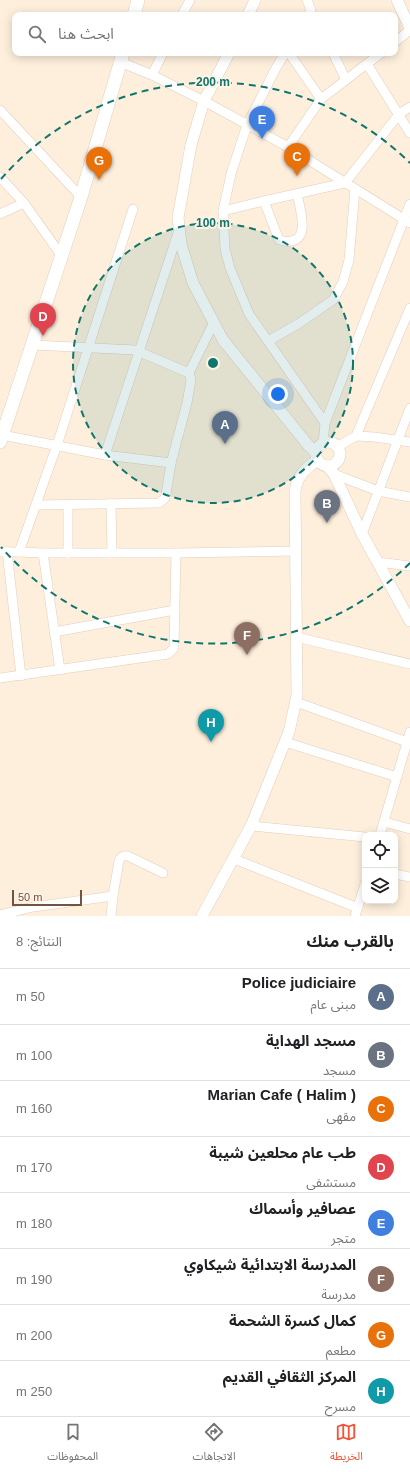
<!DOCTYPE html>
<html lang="ar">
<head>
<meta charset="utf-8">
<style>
  :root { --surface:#fff; --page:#f2f2f2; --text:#202124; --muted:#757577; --line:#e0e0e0; --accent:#f35237 }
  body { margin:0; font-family:Arial,"Noto Sans Arabic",sans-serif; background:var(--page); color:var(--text); direction:rtl }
  .controls { position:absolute; right:12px; bottom:12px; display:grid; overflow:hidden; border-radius:8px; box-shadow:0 2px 10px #0003 }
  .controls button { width:36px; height:36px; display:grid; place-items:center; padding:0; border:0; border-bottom:1px solid var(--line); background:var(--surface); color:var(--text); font:20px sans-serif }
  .scale { position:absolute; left:12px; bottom:10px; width:70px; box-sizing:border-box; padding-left:4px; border:2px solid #755244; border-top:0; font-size:11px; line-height:14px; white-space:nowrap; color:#755244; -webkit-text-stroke:3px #fff3e6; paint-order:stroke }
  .you { position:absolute; left:278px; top:394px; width:14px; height:14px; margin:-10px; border:3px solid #fff; border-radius:50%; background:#1a73e8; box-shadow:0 0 0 6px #1a73e833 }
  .badge { display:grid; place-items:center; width:26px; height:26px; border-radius:50%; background:var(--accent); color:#fff; font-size:13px; font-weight:700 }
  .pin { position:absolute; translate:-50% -33px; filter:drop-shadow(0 1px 2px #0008) }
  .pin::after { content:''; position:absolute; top:21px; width:14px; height:12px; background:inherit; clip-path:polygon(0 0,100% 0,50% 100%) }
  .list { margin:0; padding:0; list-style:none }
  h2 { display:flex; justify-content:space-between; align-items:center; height:52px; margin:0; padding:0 16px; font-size:17px }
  h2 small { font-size:13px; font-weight:400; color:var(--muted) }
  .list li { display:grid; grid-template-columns:26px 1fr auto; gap:12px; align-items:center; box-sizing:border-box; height:56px; padding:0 16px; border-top:1px solid var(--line) }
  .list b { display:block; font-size:15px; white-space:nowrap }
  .list p { margin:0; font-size:13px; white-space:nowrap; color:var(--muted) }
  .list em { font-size:13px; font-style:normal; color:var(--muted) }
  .icon { flex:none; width:22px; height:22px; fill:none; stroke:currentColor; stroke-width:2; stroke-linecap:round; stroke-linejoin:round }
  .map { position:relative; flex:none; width:410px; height:916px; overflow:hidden; direction:ltr }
  .search { position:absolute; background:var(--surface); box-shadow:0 2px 10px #0003; left:12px; right:12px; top:12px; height:44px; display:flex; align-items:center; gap:10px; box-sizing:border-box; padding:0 14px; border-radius:8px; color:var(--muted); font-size:15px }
  .sheet { height:500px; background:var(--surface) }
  nav { display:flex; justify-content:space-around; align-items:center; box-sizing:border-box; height:56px; border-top:1px solid var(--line); background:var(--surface); font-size:11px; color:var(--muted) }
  nav a { display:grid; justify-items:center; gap:2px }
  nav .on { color:var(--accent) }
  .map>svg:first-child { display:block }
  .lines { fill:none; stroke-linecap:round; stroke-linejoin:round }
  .minor-casing { stroke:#e4ccbc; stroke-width:10 }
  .tertiary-casing { stroke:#e4ccbc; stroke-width:12 }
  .secondary-casing { stroke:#eaccb9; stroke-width:14 }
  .minor { stroke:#fff; stroke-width:9 }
  .tertiary { stroke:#fff; stroke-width:11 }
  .secondary { stroke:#fff; stroke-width:13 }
  .ring { fill:none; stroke:#0f766e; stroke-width:2; stroke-dasharray:7 5 }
  .centre { fill:#0f766e; stroke:#fff3e6; stroke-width:2 }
  .ring-label { font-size:12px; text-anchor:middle; font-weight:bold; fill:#0f766e; stroke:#fff3e6; stroke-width:4; stroke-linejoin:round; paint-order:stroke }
</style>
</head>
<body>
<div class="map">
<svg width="410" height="916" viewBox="0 0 410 916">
  <rect width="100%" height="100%" fill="#feefdd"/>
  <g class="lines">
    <g class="minor-casing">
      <g id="minor">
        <polyline points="307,0 311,10 308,15"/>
        <polyline points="182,15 190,0"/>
        <polyline points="395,42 410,30"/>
        <polyline points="285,53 276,68 247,125 231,174 223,211 225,249 230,268 249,314 325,423"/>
        <polyline points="289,53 321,99"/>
        <polyline points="333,53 346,80"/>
        <polyline points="120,62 152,75 204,101 288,147 410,223"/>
        <polyline points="367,64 410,133"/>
        <polyline points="152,75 163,53"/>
        <polyline points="0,110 81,197"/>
        <polyline points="288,147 321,99 381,53"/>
        <polyline points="0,177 24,203 61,255"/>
        <polyline points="264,201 345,183 399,114 410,107"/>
        <path d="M223,211l41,-10 15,39c34,9 22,-28 18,-46"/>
        <polyline points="0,214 24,203"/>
        <polyline points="268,341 298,324 333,300 343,282 349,260 355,189"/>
        <polyline points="33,345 135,350 189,373 213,324"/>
        <polyline points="2,435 105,455 171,463"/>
        <polyline points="356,436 374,437 410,442"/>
        <polyline points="323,443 325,423 410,204"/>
        <polyline points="337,447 356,436 410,308"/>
        <polyline points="105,455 179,230"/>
        <polyline points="334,474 378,491 410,497"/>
        <polyline points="68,504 68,553"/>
        <polyline points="111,504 112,553"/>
        <polyline points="37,505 159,503 165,498 166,494 171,463 187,403 191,380 189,373"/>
        <polyline points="362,534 410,408"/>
        <polyline points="7,551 21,676"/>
        <polyline points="0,552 19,552 57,445 133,209"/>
        <polyline points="19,552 43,553"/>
        <polyline points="378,562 410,566"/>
        <polyline points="54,632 175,610"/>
        <polyline points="296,637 410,664"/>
        <polyline points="60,670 43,553 176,553 296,551"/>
        <polyline points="0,678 168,654 174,648 176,553"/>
        <polyline points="296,702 410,743"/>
        <polyline points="285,742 397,777"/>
        <polyline points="384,822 410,829"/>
        <polyline points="251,826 365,837"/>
        <polyline points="380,835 410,732"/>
        <polyline points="234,859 358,908"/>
        <polyline points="395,874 410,877"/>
        <path d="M113,896l6,-35c2,-5 4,-6 9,-5l35,17"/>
        <polyline points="0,915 33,907 113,896 111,916"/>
        <polyline points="355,916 365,884"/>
      </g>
    </g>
    <g class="tertiary-casing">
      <g id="tertiary">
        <polyline points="397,0 410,28"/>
        <polyline points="248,15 255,0"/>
        <polyline points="229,53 204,101 191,145 178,218 181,244 193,283 223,340 308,445 316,453"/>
        <circle cx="328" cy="454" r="12"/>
        <polyline points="327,466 334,474 362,534 410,621"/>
        <path d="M202,916l49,-90 38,-94 8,-37 -2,-204c2,-15 10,-22 22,-31"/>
      </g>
    </g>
    <g class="secondary-casing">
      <g id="secondary">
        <polyline points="134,15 138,0"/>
        <polyline points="0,442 81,197 123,53"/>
      </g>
    </g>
    <use href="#minor" class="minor"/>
    <use href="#tertiary" class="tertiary"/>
    <use href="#secondary" class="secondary"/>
  </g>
  <circle cx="213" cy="363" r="140" fill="#0f766e" fill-opacity=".12"/>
  <g class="ring">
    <circle cx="213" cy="363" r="140"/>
    <path d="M410 563A281 281 0 0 1 1 547M1 179A281 281 0 0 1 410 163"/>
  </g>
  <circle cx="213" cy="363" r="6" class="centre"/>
  <g class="ring-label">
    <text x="213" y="86">200 m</text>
    <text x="213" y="227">100 m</text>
  </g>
</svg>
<div class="controls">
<button><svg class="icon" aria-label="locate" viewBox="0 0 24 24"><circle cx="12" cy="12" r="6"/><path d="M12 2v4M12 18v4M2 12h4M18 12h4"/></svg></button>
<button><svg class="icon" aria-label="layers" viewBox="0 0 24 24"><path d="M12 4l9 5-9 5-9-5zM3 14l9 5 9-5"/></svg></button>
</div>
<div class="scale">50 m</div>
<div class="you"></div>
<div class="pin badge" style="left:225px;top:444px;background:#5c6f8a">A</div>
<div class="pin badge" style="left:327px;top:523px;background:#6b7280">B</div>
<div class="pin badge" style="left:297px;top:176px;background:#e8710a">C</div>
<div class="pin badge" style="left:43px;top:336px;background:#e0444e">D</div>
<div class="pin badge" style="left:262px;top:139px;background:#3f7fe0">E</div>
<div class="pin badge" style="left:247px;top:655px;background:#8d6e63">F</div>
<div class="pin badge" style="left:99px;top:180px;background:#e8710a">G</div>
<div class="pin badge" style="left:211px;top:742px;background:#0f9aa8">H</div>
<div class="search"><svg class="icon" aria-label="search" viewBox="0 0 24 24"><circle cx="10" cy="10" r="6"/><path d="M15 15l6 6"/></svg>ابحث هنا</div>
</div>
<section class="sheet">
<h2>بالقرب منك<small>النتائج: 8</small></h2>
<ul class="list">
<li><span class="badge" style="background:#5c6f8a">A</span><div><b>Police judiciaire</b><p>مبنى عام</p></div><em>50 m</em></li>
<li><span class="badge" style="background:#6b7280">B</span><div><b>مسجد الهداية</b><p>مسجد</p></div><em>100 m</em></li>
<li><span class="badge" style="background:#e8710a">C</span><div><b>( Halim ) Marian Cafe</b><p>مقهى</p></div><em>160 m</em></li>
<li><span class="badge" style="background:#e0444e">D</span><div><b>طب عام محلعين شيبة</b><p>مستشفى</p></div><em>170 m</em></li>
<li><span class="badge" style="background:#3f7fe0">E</span><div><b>عصافير وأسماك</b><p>متجر</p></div><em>180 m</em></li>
<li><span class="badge" style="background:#8d6e63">F</span><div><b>المدرسة الابتدائية شيكاوي</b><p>مدرسة</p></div><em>190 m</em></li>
<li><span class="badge" style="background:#e8710a">G</span><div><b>كمال كسرة الشحمة</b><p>مطعم</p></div><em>200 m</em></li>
<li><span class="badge" style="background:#0f9aa8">H</span><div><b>المركز الثقافي القديم</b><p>مسرح</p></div><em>250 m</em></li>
</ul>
</section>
<nav>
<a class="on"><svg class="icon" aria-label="map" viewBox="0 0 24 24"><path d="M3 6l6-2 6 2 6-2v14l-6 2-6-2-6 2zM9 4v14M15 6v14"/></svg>الخريطة</a>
<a><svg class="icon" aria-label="directions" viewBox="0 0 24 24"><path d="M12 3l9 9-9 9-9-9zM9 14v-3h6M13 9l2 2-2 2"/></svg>الاتجاهات</a>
<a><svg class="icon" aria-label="saved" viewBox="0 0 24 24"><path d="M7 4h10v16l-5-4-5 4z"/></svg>المحفوظات</a>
</nav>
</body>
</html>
